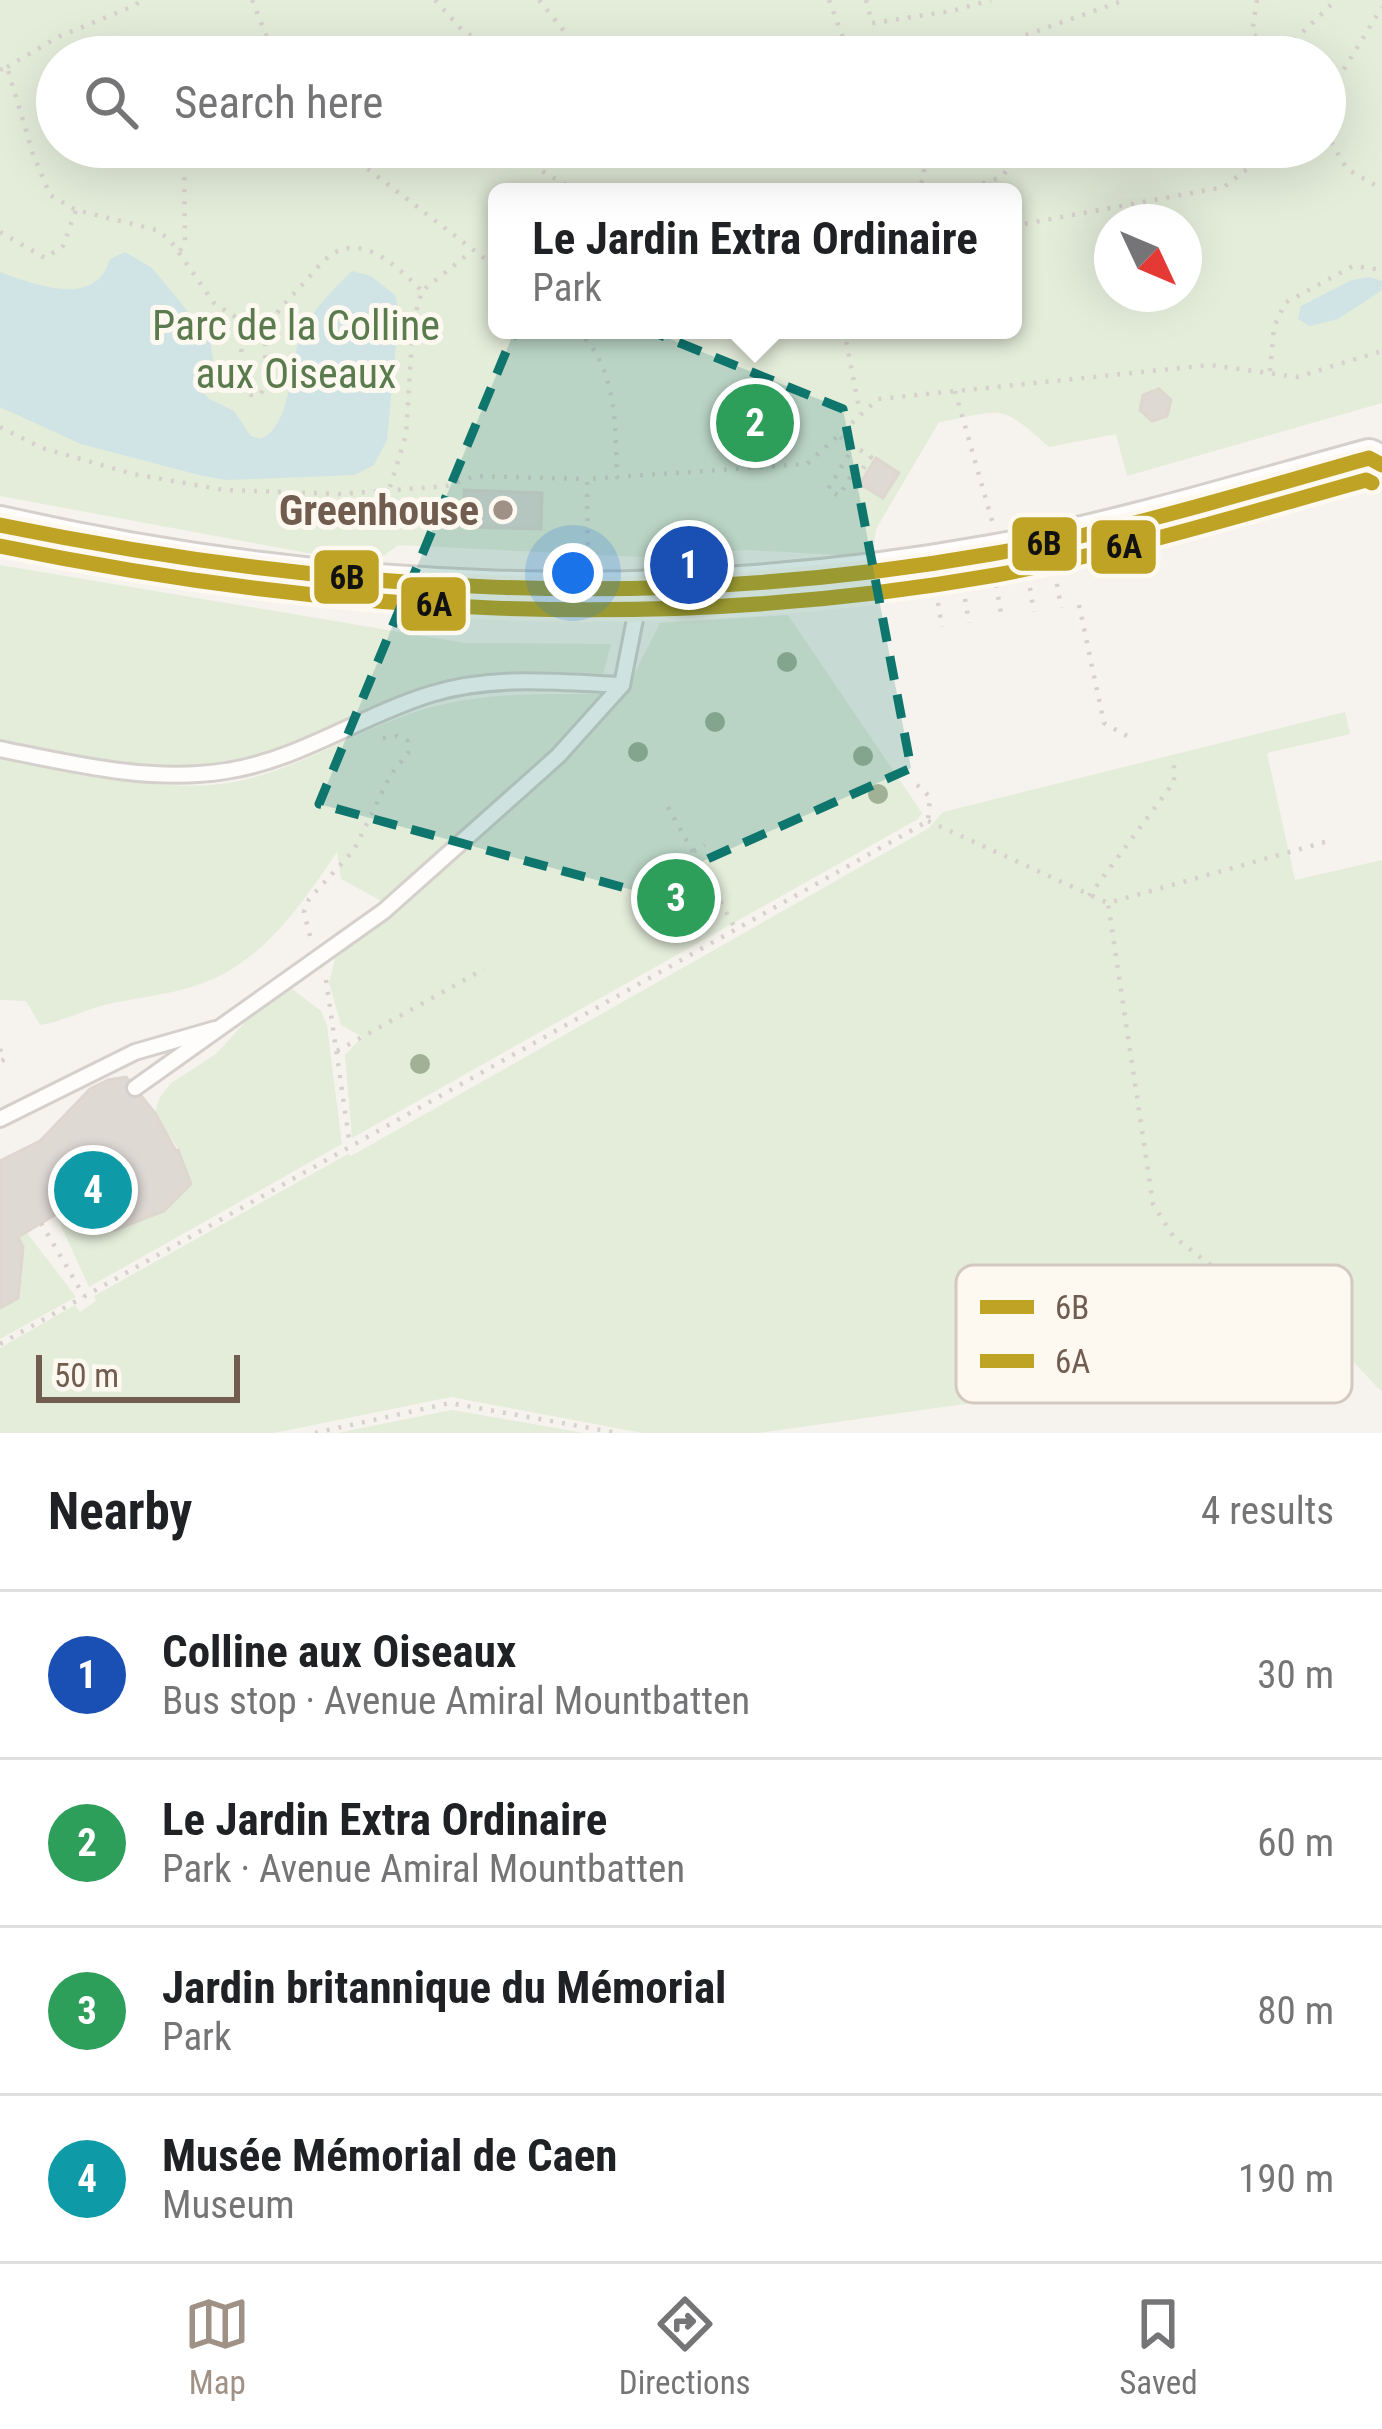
<!DOCTYPE html>
<html lang="en">
<head>
<meta charset="utf-8">
<style>
  :root { --surface:#fff; --page:#f2f2f2; --text:#202124; --muted:#757577; --line:#e0e0e0; --accent:#a09187 }
  body { margin:0; font-family:"Roboto Condensed",sans-serif; background:var(--page); color:var(--text) }
  .compass { position:absolute; left:1094px; top:204px; width:108px; height:108px; border-radius:50%; background:var(--surface); box-shadow:0 12px 48px #0002; rotate:134deg }
  .scale { position:absolute; left:36px; bottom:30px; width:204px; box-sizing:border-box; padding-left:12px; border:6px solid #715c50; border-top:0; font-size:33px; line-height:42px; white-space:nowrap; color:#715c50; -webkit-text-stroke:9px #fdf8f0; paint-order:stroke }
  .you { position:absolute; left:573px; top:573px; width:42px; height:42px; margin:-30px; border:9px solid #fff; border-radius:50%; background:#1a73e8; box-shadow:0 0 0 18px #1a73e833 }
  .badge { display:grid; place-items:center; width:78px; height:78px; border-radius:50%; background:var(--accent); color:#fff; font-size:39px; font-weight:700 }
  .pin { position:absolute; translate:-50% -50%; border:6px solid #fff; box-shadow:0 3px 12px #0006 }
  .popup { position:absolute; left:488px; top:183px; width:534px; height:156px; box-sizing:border-box; display:grid; place-content:center; border-radius:18px; background:var(--surface); filter:drop-shadow(0 3px 9px #0005); font-size:39px; white-space:nowrap; color:var(--muted) }
  .popup b { font-size:45px; color:var(--text) }
  .popup::after { content:''; position:absolute; left:50%; top:100%; margin-left:-24px; border:24px solid transparent; border-top-color:var(--surface) }
  .list { margin:0; padding:0; list-style:none }
  h2 { display:flex; justify-content:space-between; align-items:center; height:156px; margin:0; padding:0 48px; font-size:51px }
  h2 small { font-size:39px; font-weight:400; color:var(--muted) }
  .list li { display:grid; grid-template-columns:78px 1fr auto; gap:36px; align-items:center; box-sizing:border-box; height:168px; padding:0 48px; border-top:3px solid var(--line) }
  .list b { display:block; font-size:45px; white-space:nowrap }
  .list p { margin:0; font-size:39px; white-space:nowrap; color:var(--muted) }
  .list em { font-size:39px; font-style:normal; color:var(--muted) }
  .icon { flex:none; width:66px; height:66px; fill:none; stroke:currentColor; stroke-width:2; stroke-linecap:round; stroke-linejoin:round }
  .map { position:relative; flex:none; width:1382px; height:1433px; overflow:hidden }
  .search { position:absolute; background:var(--surface); box-shadow:0 12px 48px #0002; left:36px; right:36px; top:36px; height:132px; display:flex; align-items:center; gap:30px; box-sizing:border-box; padding:0 42px; border-radius:66px; color:var(--muted); font-size:45px }
  .sheet { height:828px; background:var(--surface) }
  nav { display:flex; justify-content:space-around; align-items:center; box-sizing:border-box; height:168px; border-top:3px solid var(--line); background:var(--surface); font-size:33px; color:var(--muted) }
  nav a { display:grid; justify-items:center; gap:6px }
  nav .on { color:var(--accent) }
  .map>svg:first-child { display:block }
  .green { fill:#e4ecda; fill-rule:evenodd }
  .water { fill:#d0e4e5 }
  .building { fill:#dfd9d4; stroke:#ded7d0; stroke-width:3 }
  .lines { fill:none; stroke-linecap:round; stroke-linejoin:round }
  .lane-casing { stroke:#d6d0cc; stroke-width:20 }
  .secondary-casing { stroke:#d6d0cc; stroke-width:42 }
  .path { stroke:#d7d1cd; stroke-width:4.5; stroke-dasharray:3 9; stroke-linecap:butt }
  .lane { stroke:#fefdfc; stroke-width:14 }
  .secondary { stroke:#fefdfc; stroke-width:36 }
  .bus-1-casing { stroke:#fdf8f0; stroke-width:24 }
  .bus-2-casing { stroke:#fdf8f0; stroke-width:24 }
  .bus-1 { stroke:#bfa324; stroke-width:15 }
  .bus-2 { stroke:#bfa324; stroke-width:15 }
  .tree { fill:#a0b195 }
  .marked { fill:#0f766e; fill-opacity:0.2; stroke:#0f766e; stroke-width:9; stroke-dasharray:24 15; stroke-linejoin:round }
  .poi-dot { fill:#a09187; stroke:#fdf8f0; stroke-width:4.5 }
  .labels { text-anchor:middle; dominant-baseline:central; stroke-width:10; stroke-linejoin:round; paint-order:stroke }
  .park-label { font-size:42px; fill:#5a7b4d; stroke:#fdf8f0 }
  .poi-label { font-size:42px; font-weight:bold; fill:#715c50; stroke:#fdf8f0; text-anchor:end }
  .key { fill:#fdf8f0; stroke:#d3c9c0; stroke-width:3 }
  .key-label { font-size:33px; fill:#715c50 }
  .line-badge { stroke:#fdf8f0; stroke-width:4.5 }
  .pale-badge-label { font-size:33px; text-anchor:middle; font-weight:bold; fill:#111 }
</style>
</head>
<body>
<div class="map">
<svg width="1382" height="1433" viewBox="0 0 1382 1433">
  <rect width="100%" height="100%" fill="#f6f3ee"/>
  <g class="green">
    <path d="M0,0h1382v403l-255,73 -11,-42 -67,13c-50,-45 -45,-37 -110,-25l-63,107 -3,28 -126,-7 -106,7 -243,-12 -26,20 -372,-69zM57,57h1268v90h-1268zM497,192h516v138h-516zM1112,222h72v72h-72z"/>
    <path d="M0,565l465,78 146,1 -8,30c-69,-6 -131,-3 -197,23 -66,25 -128,60 -198,69 -69,10 -139,-15 -208,-23z"/>
    <polygon points="788,615 922,813 918,819 352,1138 345,1055 362,1037 341,1025 329,983 336,955 434,877 576,748 621,700 660,623"/>
    <path d="M601,694l-44,54 -172,155 -44,-24 -4,-27c-31,46 -68,101 -120,125 -36,18 -78,19 -116,29 -22,6 -39,16 -61,19l-14,-24 -26,-1v-246c73,15 153,40 228,29 65,-10 127,-52 190,-72 61,-19 120,-17 183,-17z"/>
    <polygon points="1345,712 1350,734 1267,753 1295,880 1382,860 1382,1392 1343,1351 758,1433 643,1433 451,1397 274,1433 0,1433 0,1348 75,1305 80,1312 96,1301 94,1296 348,1154 351,1156 929,828 943,812"/>
    <polygon points="292,989 321,1011 327,1025 342,1144 89,1287 56,1215 73,1204 79,1213 114,1230 164,1211 191,1184 179,1150 155,1113 159,1099 171,1083 216,1054 259,1007"/>
    <polygon points="27,1233 76,1297 0,1339 0,1308 18,1298 23,1247 18,1237"/>
    <polygon points="452,1410 584,1433 337,1433"/>
  </g>
  <g class="water">
    <path d="M125,252l27,16 11,13 47,58 3,21 -13,12 -2,15 11,12 25,12 17,25 10,3c31,-14 28,-73 39,-101 11,-27 32,-47 52,-67l19,5 24,19 4,17 -12,128 -13,25 -20,10 -127,5 -24,-4 -122,-32 -81,-37v-135c36,13 95,37 110,-13z"/>
    <polygon points="1370,277 1382,281 1381,291 1338,319 1310,326 1298,319 1301,306 1352,280"/>
  </g>
  <g class="building">
    <polygon points="1159,389 1171,400 1167,416 1152,421 1140,410 1143,395"/>
    <polygon points="876,458 899,473 883,498 860,484"/>
    <polygon points="464,490 542,493 541,529 464,527"/>
    <polygon points="126,1077 155,1113 176,1151 178,1150 191,1184 164,1211 114,1230 79,1213 73,1204 18,1237 23,1247 18,1298 0,1308 0,1161 40,1141 90,1089 108,1080"/>
  </g>
  <g class="lines">
    <g class="lane-casing">
      <g id="lane">
        <path d="M0,749c74,15 151,34 226,22 73,-11 136,-56 205,-77 63,-19 126,-12 191,-9"/>
        <polyline points="135,1088 384,911 558,756 622,685 636,614 635,594"/>
        <polyline points="0,1119 135,1052 215,1029"/>
      </g>
    </g>
    <g class="secondary-casing">
      <path id="secondary" d="M0,525c324,74 663,88 991,29 128,-23 253,-62 378,-96l13,7"/>
    </g>
    <g class="path">
      <polyline points="252,0 275,57"/>
      <polyline points="435,0 463,31 511,57"/>
      <polyline points="539,0 585,57"/>
      <polyline points="829,0 848,51 856,57"/>
      <polyline points="866,0 872,23 952,11 991,0"/>
      <polyline points="1257,0 1252,33 1277,55"/>
      <polyline points="920,57 1015,39 1125,0"/>
      <polyline points="1277,57 1336,0"/>
      <polyline points="7,67 58,37 136,5 140,0"/>
      <path d="M0,70l7,-3 26,87 17,41 26,15 81,20 13,10 44,63 21,14 6,12 1,54 9,12h9c12,-19 0,-43 8,-64 6,-18 20,-31 33,-45 10,-10 21,-26 33,-33 32,-19 68,18 88,38"/>
      <polyline points="1325,100 1382,7"/>
      <polyline points="1325,132 1347,169 1382,189"/>
      <polyline points="339,147 497,268"/>
      <polyline points="501,147 578,192"/>
      <polyline points="729,147 824,157 961,147"/>
      <polyline points="913,192 924,179 924,150"/>
      <polyline points="960,192 1001,177 1028,147"/>
      <polyline points="1013,226 1224,187 1275,147"/>
      <polyline points="0,232 45,258 63,246 76,210"/>
      <polyline points="180,251 185,241 184,147"/>
      <path d="M577,330c41,38 38,95 40,147l190,-13 71,-65 332,-34 87,12 85,-26"/>
      <polyline points="844,330 860,413"/>
      <polyline points="1270,371 1274,327 1285,303 1353,266 1382,270"/>
      <polyline points="955,391 993,524"/>
      <polyline points="0,427 42,448 133,474 224,490 341,494 447,486 475,476 587,479"/>
      <path d="M840,437c10,6 20,13 31,20l-11,16 -5,-4 -16,27 -11,-7 26,-43"/>
      <polyline points="390,487 406,435 413,322 422,291 472,251"/>
      <polyline points="588,557 587,479 617,477"/>
      <polyline points="1055,572 1061,608"/>
      <polyline points="1028,576 1034,612"/>
      <polyline points="996,585 1002,618"/>
      <polyline points="963,587 969,623"/>
      <polyline points="936,591 942,627"/>
      <polyline points="1079,605 1104,723 1127,736"/>
      <polyline points="668,807 735,928"/>
      <polyline points="928,821 1108,903"/>
      <polyline points="1325,842 1108,903 1153,1204 1173,1236 1325,1354 1344,1380"/>
      <polyline points="683,857 705,845"/>
      <polyline points="1089,896 1174,782 1174,756"/>
      <polyline points="310,936 304,912 309,899 354,850 390,776 408,753 408,741 397,736 379,739"/>
      <polyline points="326,980 350,1146"/>
      <polyline points="0,1049 5,1059 0,1062"/>
      <polyline points="337,1051 484,969"/>
      <polyline points="41,1223 84,1296"/>
      <polyline points="0,1344 928,821 930,797 915,783"/>
      <polyline points="315,1433 450,1403 618,1433"/>
    </g>
    <use href="#lane" class="lane"/>
    <use href="#secondary" class="secondary"/>
    <g class="bus-1-casing">
      <path id="bus-1" d="M0,525c334,68 653,88 991,29 128,-22 253,-61 378,-96l13,7"/>
    </g>
    <g class="bus-2-casing">
      <path id="bus-2" d="M0,546c333,68 660,88 996,29 125,-23 248,-61 370,-95l6,3"/>
    </g>
    <use href="#bus-1" class="bus-1"/>
    <use href="#bus-2" class="bus-2"/>
  </g>
  <g class="tree">
    <circle cx="787" cy="662" r="10"/>
    <circle cx="715" cy="722" r="10"/>
    <circle cx="638" cy="752" r="10"/>
    <circle cx="863" cy="756" r="10"/>
    <circle cx="878" cy="794" r="10"/>
    <circle cx="420" cy="1064" r="10"/>
  </g>
  <path class="marked" d="M534,284l309,125 68,359 -275,123 -317,-87z"/>
  <circle class="poi-dot" cx="503" cy="510" r="12"/>
  <g class="labels">
    <g class="park-label">
      <text x="296" y="325">Parc de la Colline<tspan x="296" dy="48">aux Oiseaux</tspan></text>
    </g>
    <g class="poi-label">
      <text x="479" y="510">Greenhouse</text>
    </g>
  </g>
  <rect x="956" y="1265" width="396" height="138" rx="18" class="key"/>
  <rect x="980" y="1300" width="54" height="14" fill="#bfa324"/>
  <rect x="980" y="1354" width="54" height="14" fill="#bfa324"/>
  <g class="key-label">
    <text x="1055" y="1319">6B</text>
    <text x="1055" y="1373">6A</text>
  </g>
  <g class="line-badge">
    <rect x="1010" y="515" width="69" height="58" rx="12" fill="#bfa324"/>
    <rect x="1089" y="518" width="69" height="58" rx="12" fill="#bfa324"/>
    <rect x="312" y="548" width="69" height="58" rx="12" fill="#bfa324"/>
    <rect x="399" y="575" width="69" height="58" rx="12" fill="#bfa324"/>
  </g>
  <g class="pale-badge-label">
    <text x="1044" y="555">6B</text>
    <text x="1124" y="558">6A</text>
    <text x="347" y="589">6B</text>
    <text x="434" y="616">6A</text>
  </g>
</svg>
<svg class="compass" viewBox="-18 -18 36 36"><path d="M0-13l5 13h-10z" fill="#e53935"/><path d="M0 13l5-13h-10z" fill="#757577"/></svg>
<div class="scale">50 m</div>
<div class="you"></div>
<div class="pin badge" style="left:689px;top:565px;background:#1a4fb4">1</div>
<div class="pin badge" style="left:755px;top:423px;background:#2e9e5b">2</div>
<div class="popup"><b>Le Jardin Extra Ordinaire</b>Park</div>
<div class="pin badge" style="left:676px;top:898px;background:#2e9e5b">3</div>
<div class="pin badge" style="left:93px;top:1190px;background:#0f9aa8">4</div>
<div class="search"><svg class="icon" aria-label="search" viewBox="0 0 24 24"><circle cx="10" cy="10" r="6"/><path d="M15 15l6 6"/></svg>Search here</div>
</div>
<section class="sheet">
<h2>Nearby<small>4 results</small></h2>
<ul class="list">
<li><span class="badge" style="background:#1a4fb4">1</span><div><b>Colline aux Oiseaux</b><p>Bus stop · Avenue Amiral Mountbatten</p></div><em>30 m</em></li>
<li><span class="badge" style="background:#2e9e5b">2</span><div><b>Le Jardin Extra Ordinaire</b><p>Park · Avenue Amiral Mountbatten</p></div><em>60 m</em></li>
<li><span class="badge" style="background:#2e9e5b">3</span><div><b>Jardin britannique du Mémorial</b><p>Park</p></div><em>80 m</em></li>
<li><span class="badge" style="background:#0f9aa8">4</span><div><b>Musée Mémorial de Caen</b><p>Museum</p></div><em>190 m</em></li>
</ul>
</section>
<nav>
<a class="on"><svg class="icon" aria-label="map" viewBox="0 0 24 24"><path d="M3 6l6-2 6 2 6-2v14l-6 2-6-2-6 2zM9 4v14M15 6v14"/></svg>Map</a>
<a><svg class="icon" aria-label="directions" viewBox="0 0 24 24"><path d="M12 3l9 9-9 9-9-9zM9 14v-3h6M13 9l2 2-2 2"/></svg>Directions</a>
<a><svg class="icon" aria-label="saved" viewBox="0 0 24 24"><path d="M7 4h10v16l-5-4-5 4z"/></svg>Saved</a>
</nav>
</body>
</html>
